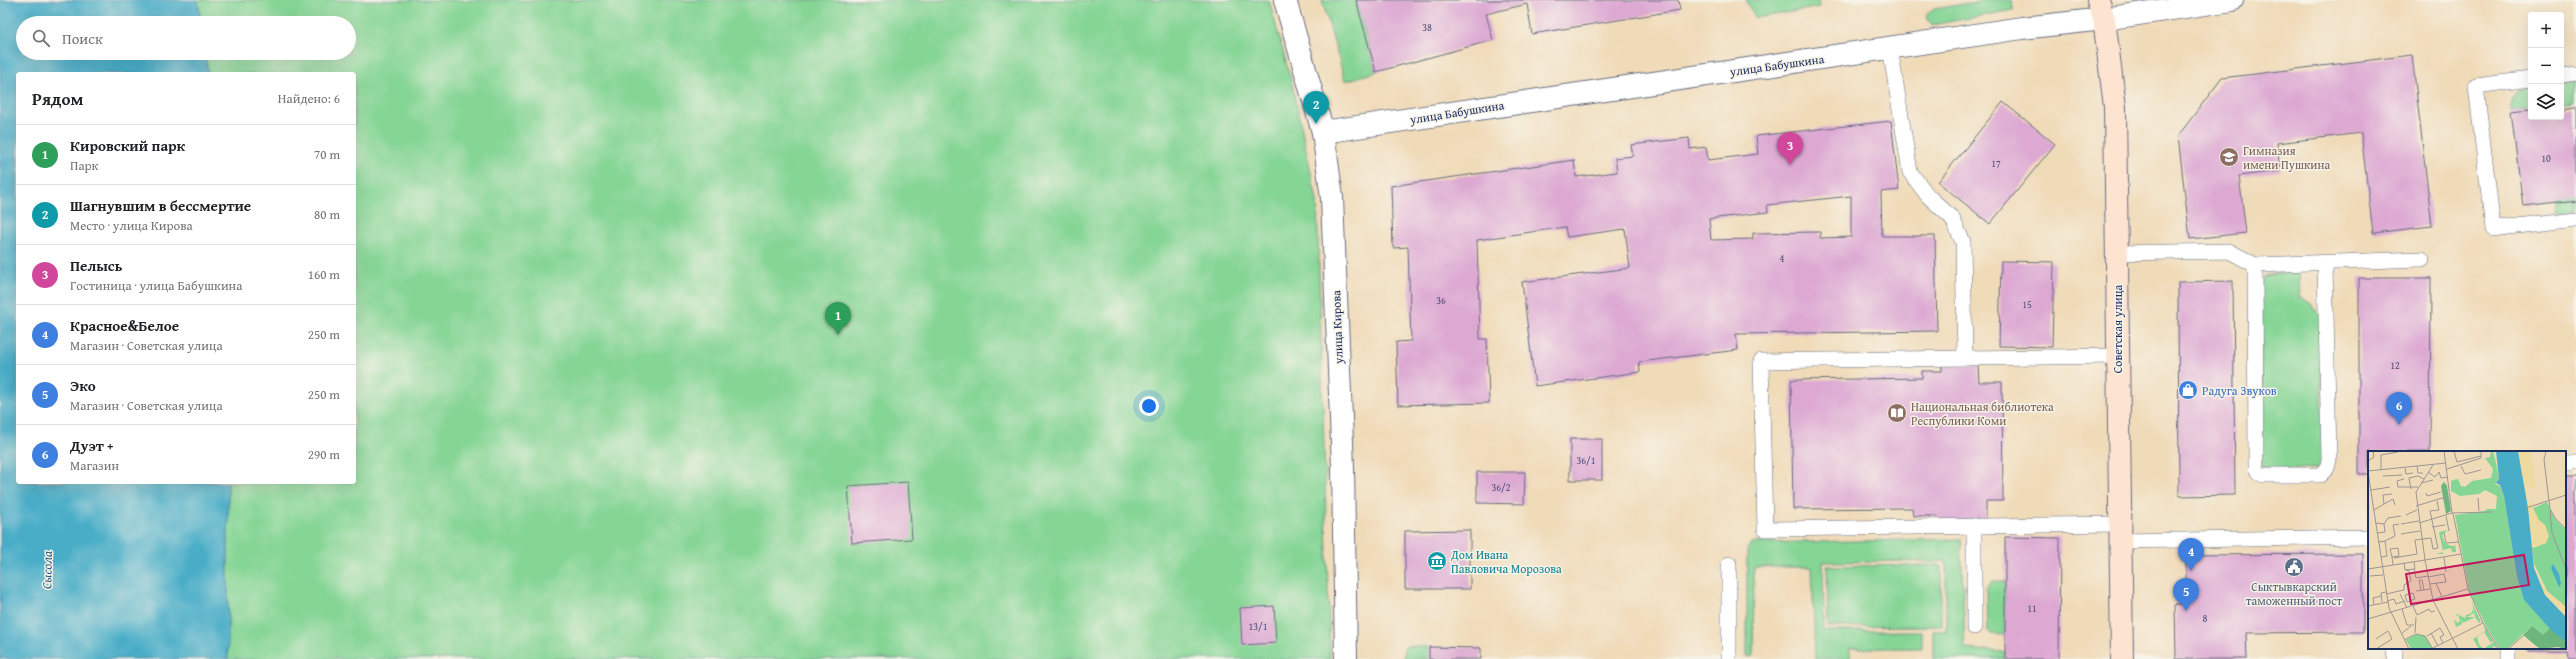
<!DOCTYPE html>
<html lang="ru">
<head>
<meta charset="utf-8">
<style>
  :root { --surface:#fff; --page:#f6f6f6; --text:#202124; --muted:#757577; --line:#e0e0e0; --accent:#1a73e8 }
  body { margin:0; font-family:"Gentium Book Plus",serif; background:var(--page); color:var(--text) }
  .controls { position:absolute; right:12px; top:12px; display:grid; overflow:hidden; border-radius:4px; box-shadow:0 4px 16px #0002 }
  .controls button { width:36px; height:36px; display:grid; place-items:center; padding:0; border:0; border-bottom:1px solid var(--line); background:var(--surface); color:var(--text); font:20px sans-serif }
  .you { position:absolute; left:1149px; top:406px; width:14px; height:14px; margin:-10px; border:3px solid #fff; border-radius:50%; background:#1a73e8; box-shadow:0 0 0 6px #1a73e833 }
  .badge { display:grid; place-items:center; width:26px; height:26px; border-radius:50%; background:var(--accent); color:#fff; font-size:13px; font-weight:700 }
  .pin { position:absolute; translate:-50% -33px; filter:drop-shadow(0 1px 2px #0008) }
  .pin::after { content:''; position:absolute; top:21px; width:14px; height:12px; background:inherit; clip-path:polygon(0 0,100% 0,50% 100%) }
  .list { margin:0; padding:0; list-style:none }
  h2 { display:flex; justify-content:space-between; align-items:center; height:52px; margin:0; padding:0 16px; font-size:17px }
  h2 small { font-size:13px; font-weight:400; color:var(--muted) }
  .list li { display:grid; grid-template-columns:26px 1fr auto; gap:12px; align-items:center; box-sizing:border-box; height:60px; padding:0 16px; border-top:1px solid var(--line) }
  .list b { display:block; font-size:15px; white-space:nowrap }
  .list p { margin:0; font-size:13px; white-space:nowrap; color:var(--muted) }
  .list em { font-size:13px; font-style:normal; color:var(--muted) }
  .icon { flex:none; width:22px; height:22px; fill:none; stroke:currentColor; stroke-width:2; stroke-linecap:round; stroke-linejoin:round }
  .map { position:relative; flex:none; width:2576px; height:659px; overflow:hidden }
  .search { position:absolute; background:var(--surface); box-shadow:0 4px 16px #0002; left:16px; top:16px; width:340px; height:44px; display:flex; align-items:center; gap:10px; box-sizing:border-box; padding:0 14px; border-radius:22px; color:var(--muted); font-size:15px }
  .panel { position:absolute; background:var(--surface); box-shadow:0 4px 16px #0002; left:16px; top:72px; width:340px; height:412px; border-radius:4px }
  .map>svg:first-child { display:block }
  .green { fill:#85d595; stroke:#50827a }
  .water { fill:#49adc8; stroke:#326e93 }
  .building { fill:#dda9d3; fill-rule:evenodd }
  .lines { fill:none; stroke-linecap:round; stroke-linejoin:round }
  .service-casing { stroke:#666b7e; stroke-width:16 }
  .pedestrian-casing { stroke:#666b7e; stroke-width:24 }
  .minor-casing { stroke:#666b7e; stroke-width:24 }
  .tertiary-casing { stroke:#666b7e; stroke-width:24 }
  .secondary-casing { stroke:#666b7e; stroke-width:24 }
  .service { stroke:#fff; stroke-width:15 }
  .pedestrian { stroke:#fff; stroke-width:22 }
  .minor { stroke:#fff; stroke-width:22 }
  .tertiary { stroke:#fff; stroke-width:22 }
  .secondary { stroke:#fde4d1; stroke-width:22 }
  .labels { text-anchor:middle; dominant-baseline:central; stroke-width:3; stroke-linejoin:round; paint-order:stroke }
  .number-label { font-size:10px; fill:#4c4e7b }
  .street-label { font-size:12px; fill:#1b2f5e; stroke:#f7f3e8 }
  .education-label { font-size:12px; fill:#785e54; stroke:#f7f3e8; text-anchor:start }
  .shop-label { font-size:12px; fill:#366cbe; stroke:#f7f3e8; text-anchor:start }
  .culture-label { font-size:12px; fill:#0d838f; stroke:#f7f3e8; text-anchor:start }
  .service-label { font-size:12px; fill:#4e5e75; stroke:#f7f3e8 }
  .water-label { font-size:13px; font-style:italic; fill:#29557e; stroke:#f7f3e8 }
  .inset-river { fill:none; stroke:#49adc8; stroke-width:2 }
  .inset-road { fill:none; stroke:#9b9695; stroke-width:1 }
  .view { fill:#c2185b; fill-opacity:0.15; stroke:#c2185b; stroke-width:2 }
  .inset-edge { fill:none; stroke:#1b2f5e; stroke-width:2 }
</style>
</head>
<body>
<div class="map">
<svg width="2576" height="659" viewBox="0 0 2576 659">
  <rect width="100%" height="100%" fill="#f7f3e8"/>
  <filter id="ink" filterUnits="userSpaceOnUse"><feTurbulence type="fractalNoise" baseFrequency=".025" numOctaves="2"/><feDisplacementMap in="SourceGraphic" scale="8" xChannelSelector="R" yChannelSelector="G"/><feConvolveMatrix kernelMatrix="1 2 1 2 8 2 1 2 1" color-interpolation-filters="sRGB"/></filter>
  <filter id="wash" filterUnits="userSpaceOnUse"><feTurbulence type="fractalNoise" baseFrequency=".012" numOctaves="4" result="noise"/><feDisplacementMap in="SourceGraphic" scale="16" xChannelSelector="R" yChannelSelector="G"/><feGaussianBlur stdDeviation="0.9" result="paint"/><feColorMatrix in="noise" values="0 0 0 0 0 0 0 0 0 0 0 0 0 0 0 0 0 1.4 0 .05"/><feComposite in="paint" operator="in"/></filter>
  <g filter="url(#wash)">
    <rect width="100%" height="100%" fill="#f0dbb9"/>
    <g class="green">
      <polygon points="198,0 1269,0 1293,88 1317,201 1330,659 228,659 228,482 354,482 354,74 208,74 205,53 349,53 349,23 201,23"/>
      <polygon points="1322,0 1356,0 1376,72 1345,81"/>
      <polygon points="1745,0 1819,0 1820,7 1756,18"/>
      <polygon points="1989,0 2012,0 2013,10 1932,25 1927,18 1927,14 1934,9"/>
      <polygon points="2576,79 2576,103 2561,105 2561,81"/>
      <path d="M2531,85v24l-20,2c0,-15 4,-23 20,-26z"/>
      <polygon points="2576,200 2576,214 2557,217 2555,202"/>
      <polygon points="2277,273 2299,273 2300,298 2312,305 2321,317 2323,463 2316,469 2264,468 2262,465 2261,282 2265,276"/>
      <polygon points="1961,539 1965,649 2005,652 2005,659 1933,659 1933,631 1946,631 1946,561 1823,562 1824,631 1922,631 1922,648 1850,648 1850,659 1815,659 1812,567 1754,567 1753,656 1747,657 1747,550 1751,543"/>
      <polygon points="1941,565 1941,626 1828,627 1827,566"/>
      <polygon points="1992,581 2005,581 2005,635 1991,634 1987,630 1986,589"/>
      <polygon points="1407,646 1429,647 1429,659 1404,659 1404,649"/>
    </g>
    <polygon class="water" points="0,0 198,0 201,23 23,23 23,53 205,53 208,74 18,74 18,482 228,482 228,659 0,659"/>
    <g id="blocks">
      <g class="building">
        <polygon points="1356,0 1678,0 1680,10 1532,34 1527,4 1486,14 1493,40 1376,72"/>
        <polygon points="2412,55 2432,226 2373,233 2361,133 2277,143 2280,171 2239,176 2246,233 2190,239 2178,136 2222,78"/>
        <polygon points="2003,102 2055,144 1990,224 1938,182"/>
        <polygon points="2531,109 2531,117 2561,117 2561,112 2576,110 2576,200 2523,206 2511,111"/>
        <path d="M1891,121l8,69 -18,2 1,44h53l2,95 -201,3 2,16 -99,12 1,10 -105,14 -13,-104 108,-14 -5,-39 -58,8 -2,-10 -88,13 3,99h7l2,64 -91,2 -2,-63 15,-1 -3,-94 -15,1 -2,-62 183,-26 2,17 41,-5 -2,-14 18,-2 -2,-11 58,-7 1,11 16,-2 2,13 50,-6 -2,-18zM1851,196v41l-31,1v-6l-67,1v6l-42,1 -2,-21 59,-7 -1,-7z"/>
        <polygon points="2001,261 2054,262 2052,347 1999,346"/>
        <polygon points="2359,278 2431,278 2430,452 2369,452 2369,474 2359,474"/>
        <polygon points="2233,281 2235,495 2179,496 2178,282"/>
        <polygon points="1942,365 1978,365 1979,382 2002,382 2003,501 1986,501 1986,521 1938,522 1938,516 1913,516 1912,508 1793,509 1791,380 1922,378 1922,371 1942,371"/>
        <rect x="1570" y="439" width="32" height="41"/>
        <polygon points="1477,472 1525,472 1524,504 1477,503"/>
        <polygon points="2565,476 2576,476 2576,659 2567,659 2566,651 2529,651 2529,648 2565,648"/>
        <polygon points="908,482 912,539 852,543 848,486"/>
        <polygon points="1470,530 1470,589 1405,589 1405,531"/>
        <polygon points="2005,537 2060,538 2059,659 2005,659"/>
        <polygon points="2363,554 2363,632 2246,633 2247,659 2176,659 2175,604 2186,604 2186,555"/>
        <polygon points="1274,606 1276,643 1242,645 1240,608"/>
        <polygon points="1429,647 1481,648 1481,659 1429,659"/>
      </g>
    </g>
  </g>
  <g filter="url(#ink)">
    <use href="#blocks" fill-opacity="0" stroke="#666b7e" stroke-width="1"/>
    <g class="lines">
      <g class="service-casing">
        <g id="service">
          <polyline points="1890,48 1910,172 1928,196 1952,218 1963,242 1965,358"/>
          <polyline points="2561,75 2576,73"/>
          <polyline points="2531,79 2476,86 2493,229 2576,219"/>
          <polyline points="2117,253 2229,251 2255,265 2422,259"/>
          <polyline points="2255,265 2256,468 2258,472 2263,475 2320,475 2327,468 2329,460 2325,263"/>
          <polyline points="2117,356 1761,361 1765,529 2120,524"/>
          <polyline points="2565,462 2576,460"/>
          <polyline points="2120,541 2369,537"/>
          <polyline points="1974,627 1974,526"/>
          <polyline points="2394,648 2395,659"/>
          <polyline points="2509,648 2509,659"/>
          <polyline points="1729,659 1729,564"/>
        </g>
      </g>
      <g class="pedestrian-casing">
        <polyline id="pedestrian" points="1285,0 1323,132 1332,198 1343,467 1346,659"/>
      </g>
      <g class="minor-casing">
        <polyline id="minor" points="1323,132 2022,28 2104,19"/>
      </g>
      <g class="tertiary-casing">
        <polyline id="tertiary" points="2104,19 2232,0"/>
      </g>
      <g class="secondary-casing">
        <polyline id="secondary" points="2098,0 2104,19 2115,107 2122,659"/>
      </g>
      <use href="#service" class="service"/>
      <use href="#pedestrian" class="pedestrian"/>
      <use href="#minor" class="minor"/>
      <use href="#tertiary" class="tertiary"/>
      <use href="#secondary" class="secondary"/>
    </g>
  </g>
  <defs>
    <g id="school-disc" transform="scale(1)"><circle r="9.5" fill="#8d6e63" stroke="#f7f3e8"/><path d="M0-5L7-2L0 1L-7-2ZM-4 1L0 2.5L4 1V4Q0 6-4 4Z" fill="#fff"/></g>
    <g id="shop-disc" transform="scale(1)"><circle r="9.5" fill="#3f7fe0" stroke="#f7f3e8"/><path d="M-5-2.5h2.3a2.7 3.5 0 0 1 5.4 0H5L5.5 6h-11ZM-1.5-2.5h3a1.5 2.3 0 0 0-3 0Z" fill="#fff"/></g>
    <g id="library-disc" transform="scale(1)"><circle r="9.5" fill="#8d6e63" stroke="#f7f3e8"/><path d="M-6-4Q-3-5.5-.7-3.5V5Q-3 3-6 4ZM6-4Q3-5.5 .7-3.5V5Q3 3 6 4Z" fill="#fff"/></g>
    <g id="museum-disc" transform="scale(1)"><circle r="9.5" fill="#0f9aa8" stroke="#f7f3e8"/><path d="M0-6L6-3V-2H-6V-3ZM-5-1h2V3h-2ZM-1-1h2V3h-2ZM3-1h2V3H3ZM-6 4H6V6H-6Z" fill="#fff"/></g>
    <g id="civic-disc" transform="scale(1)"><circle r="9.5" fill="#5c6f8a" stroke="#f7f3e8"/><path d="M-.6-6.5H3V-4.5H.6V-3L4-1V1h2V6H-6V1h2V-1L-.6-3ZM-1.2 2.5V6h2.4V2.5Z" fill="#fff"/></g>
  </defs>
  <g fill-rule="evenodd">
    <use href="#school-disc" x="2229" y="157"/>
    <use href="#shop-disc" x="2188" y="390"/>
    <use href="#library-disc" x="1897" y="413"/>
    <use href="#museum-disc" x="1437" y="561"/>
    <use href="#civic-disc" x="2294" y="567"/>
  </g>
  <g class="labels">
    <g class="number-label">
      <text x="1427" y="27">38</text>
      <text x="2546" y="158">10</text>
      <text x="1996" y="163">17</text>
      <text x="1782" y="258">4</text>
      <text x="1441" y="300">36</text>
      <text x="2027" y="304">15</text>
      <text x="2395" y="365">12</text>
      <text x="1586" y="460">36/1</text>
      <text x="1501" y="487">36/2</text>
      <text x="2032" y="608">11</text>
      <text x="2205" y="618">8</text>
      <text x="1258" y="626">13/1</text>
    </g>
    <g class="street-label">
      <text transform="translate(1777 65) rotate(-8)">улица Бабушкина</text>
      <text transform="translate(1457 112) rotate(-9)">улица Бабушкина</text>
      <text transform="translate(1337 327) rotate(-92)">улица Кирова</text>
      <text transform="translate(2117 329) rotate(-90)">Советская улица</text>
    </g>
    <g class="education-label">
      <text x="2243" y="150">Гимназия<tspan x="2243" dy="14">имени Пушкина</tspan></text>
      <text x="1911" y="406">Национальная библиотека<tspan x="1911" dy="14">Республики Коми</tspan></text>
    </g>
    <g class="shop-label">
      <text x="2202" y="390">Радуга Звуков</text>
    </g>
    <g class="culture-label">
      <text x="1451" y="554">Дом Ивана<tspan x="1451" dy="14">Павловича Морозова</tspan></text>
    </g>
    <g class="service-label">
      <text x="2294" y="586">Сыктывкарский<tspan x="2294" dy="14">таможенный пост</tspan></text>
    </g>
    <g class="water-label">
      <text transform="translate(47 570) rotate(-89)">Сысола</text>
    </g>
  </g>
  <g transform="translate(2368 451)">
    <rect width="198" height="198" fill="#f0dbb9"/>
    <path d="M123,0h2l3,12 3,16 -4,5 5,2 4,10 13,81 7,23 26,28 -7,8 -11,-10 -25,23h-7l-15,-25 -16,-33 -14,-76 30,-4 2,-2h9l1,-13 -12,-6 -6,4 -19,2 -9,-5v-10l2,-1 5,-1 3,7 4,1 7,-6 19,-3 2,-9 -8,-11 5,-1zM179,51l8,17 11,11v77l-19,-16 -13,-27 -2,-16 14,-5 -13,-35zM80,79l-6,5 3,8 6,3h4v-4l1,10h-4l-1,-4 -8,2v4h-7l7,-2 -4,-20zM104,151l9,20 -2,1 -4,-6 -12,6 -2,-4 1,5 -6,3 -2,-7 4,3 2,-3 -2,-5 -3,1 2,-2 8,4 1,-3 6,-2v-4l2,4 -7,4h8zM116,174l9,16 -2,2 -7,-11 -7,5 2,7 4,5 11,-7 4,7 -6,-4 2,4h-15l-6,-10 12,-8zM48,183l9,2 8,13h-22l-5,-9z" fill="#85d595"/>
    <path d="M76,31l3,4 4,25 -5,3 -5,-28zM164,175l11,9 7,-7 16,14v7l-8,-2 -18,2 -17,-14z" fill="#6cb67e"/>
    <path d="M150,0h12l6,36 -3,2 -7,-5 1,18 2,2 6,-3 -2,7 6,12 6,5 4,11 -3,7 -14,5 -4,-40zM166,113l13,27 19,16v10l-21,-22z" fill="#eeda9e"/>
    <path d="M128,0h22l10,57 6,60 11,27 21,22v25l-14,-11 -28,-31 -7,-23 -13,-81 -4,-11 -4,-2 3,-4zM185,113l6,10 2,10 -2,3 -8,-19z" fill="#49adc8"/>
    <path class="inset-river" d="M137,49l20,8"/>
    <path class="inset-road" d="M76,0l8,62M86,0l3,11 24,-6M178,0l-2,9 6,49 6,10 10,10M0,10l6,-4 -1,-6M65,14l-17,27 9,68 36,-6M49,15l1,7h5M93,15l4,8 16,-4M37,17l1,6 7,-1M79,18l34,-11v-7M13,19v-15l17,-3M0,20l78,-8M0,21l21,136 20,41M60,21l7,5 4,-5 2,6 7,-1M15,25l19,-1M36,28l-7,2 1,6h20M53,32l12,-3M43,38l-2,-11 9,-2 6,3M3,39l19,-3M58,42l1,3 14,-4M110,47l1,13M16,53l9,-5 2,6M48,55l26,-8 9,4M158,57l40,-13M6,59l10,-6 -1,-9 9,-1M182,60l2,22 14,36M85,62l15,76 15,34 16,26M38,64l11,-5M78,65l3,15M7,72l9,1 1,8 -8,1M51,72l33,-10 40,-1M16,73l4,-6 13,-2M33,73l18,-3M64,76l13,-2M76,82l2,10 13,-1M33,83l19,-3M54,88l9,-1 2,11 5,-1 -8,-37 9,-1 -2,-9M17,90l10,-5 -2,-11 6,-1M10,91l7,-1 2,15 -6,1M24,106l-2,-8 8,-1 1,8 -7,1 1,8M76,106l2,15M26,107l23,-4 -2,-14 7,-1M36,112l1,7 10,-1 -1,-7M0,118l57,-9 8,40 25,49M46,118l2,9 12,-2M2,125l13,-1M60,126l16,-3 2,8 -16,2M68,132l6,14M53,139l-2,-10h3l2,10M48,140l14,-2M45,142l2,6 -8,3 -2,-7zM18,143l18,-4v-5l7,-4 -2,-10 -3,-1M32,143l7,14M19,150l7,-2 2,5 9,-3M14,151l-1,-9 5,-1M6,153l-1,-6 8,-2M0,155l20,-4M45,155l4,9 12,-6 2,3 4,-1M34,158l5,16h7M0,168l100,-30M47,182l1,-16M63,182l7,13M33,183l10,-8M59,185l13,-8 4,7 -4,2 3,6M8,188l12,-8 4,8 -16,10M36,189l12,-6 9,2 8,13M65,197l50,-25M140,198l15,-13"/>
    <path class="view" d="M156,104l5,30 -118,19 -5,-30z"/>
    <rect width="198" height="198" class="inset-edge"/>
  </g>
</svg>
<div class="controls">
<button>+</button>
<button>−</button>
<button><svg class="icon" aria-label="layers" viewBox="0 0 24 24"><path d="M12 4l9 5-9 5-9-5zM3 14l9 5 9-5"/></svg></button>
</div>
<div class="you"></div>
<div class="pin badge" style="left:838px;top:335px;background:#2e9e5b">1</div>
<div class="pin badge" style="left:1316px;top:124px;background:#0f9aa8">2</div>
<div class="pin badge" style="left:1790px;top:165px;background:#d1479c">3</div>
<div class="pin badge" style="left:2191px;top:571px;background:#3f7fe0">4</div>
<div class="pin badge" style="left:2186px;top:611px;background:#3f7fe0">5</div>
<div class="pin badge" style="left:2399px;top:425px;background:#3f7fe0">6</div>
<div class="search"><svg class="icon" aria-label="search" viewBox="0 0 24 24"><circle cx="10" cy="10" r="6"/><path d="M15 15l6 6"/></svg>Поиск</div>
<section class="panel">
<h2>Рядом<small>Найдено: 6</small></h2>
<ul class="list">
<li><span class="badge" style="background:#2e9e5b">1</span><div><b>Кировский парк</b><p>Парк</p></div><em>70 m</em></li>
<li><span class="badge" style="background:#0f9aa8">2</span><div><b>Шагнувшим в бессмертие</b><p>Место · улица Кирова</p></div><em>80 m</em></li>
<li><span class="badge" style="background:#d1479c">3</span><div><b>Пелысь</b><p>Гостиница · улица Бабушкина</p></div><em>160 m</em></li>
<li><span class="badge" style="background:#3f7fe0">4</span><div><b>Красное&amp;Белое</b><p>Магазин · Советская улица</p></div><em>250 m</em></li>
<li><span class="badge" style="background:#3f7fe0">5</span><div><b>Эко</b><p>Магазин · Советская улица</p></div><em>250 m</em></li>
<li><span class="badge" style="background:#3f7fe0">6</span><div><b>Дуэт +</b><p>Магазин</p></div><em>290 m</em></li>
</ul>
</section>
</div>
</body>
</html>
